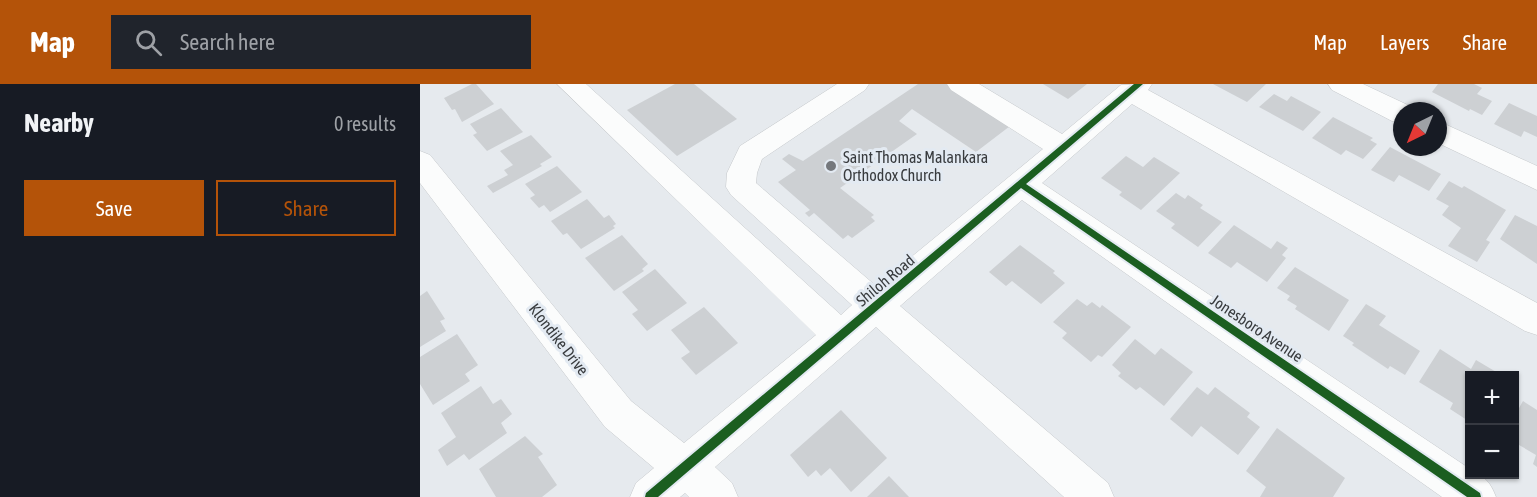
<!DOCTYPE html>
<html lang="en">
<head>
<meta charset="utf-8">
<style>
  :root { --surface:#171b24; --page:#20242c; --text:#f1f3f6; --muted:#9ea1a6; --line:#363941; --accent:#b45309 }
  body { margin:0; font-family:"Asap Condensed",sans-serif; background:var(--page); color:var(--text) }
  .controls { position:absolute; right:18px; bottom:18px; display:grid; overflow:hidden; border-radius:0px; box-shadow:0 2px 4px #0004 }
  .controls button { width:54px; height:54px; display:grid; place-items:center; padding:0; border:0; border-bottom:2px solid var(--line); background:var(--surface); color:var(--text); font:30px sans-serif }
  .compass { position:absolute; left:973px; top:18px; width:54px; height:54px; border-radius:50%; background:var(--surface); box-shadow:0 2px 4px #0004; rotate:223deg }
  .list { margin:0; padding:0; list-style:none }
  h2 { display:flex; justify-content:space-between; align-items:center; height:78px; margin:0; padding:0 24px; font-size:26px }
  h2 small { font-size:20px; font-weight:400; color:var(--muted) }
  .actions { display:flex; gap:12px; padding:18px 24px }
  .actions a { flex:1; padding:14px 0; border:2px solid var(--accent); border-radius:0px; text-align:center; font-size:21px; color:var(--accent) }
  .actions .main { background:var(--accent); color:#fff }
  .icon { flex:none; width:33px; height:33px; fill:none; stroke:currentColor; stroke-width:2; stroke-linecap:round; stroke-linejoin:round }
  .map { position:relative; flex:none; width:1117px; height:413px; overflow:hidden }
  header { display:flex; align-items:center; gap:36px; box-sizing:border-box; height:84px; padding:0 30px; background:var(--accent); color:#fff }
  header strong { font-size:28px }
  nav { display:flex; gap:33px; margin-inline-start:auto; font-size:21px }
  .search { width:420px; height:54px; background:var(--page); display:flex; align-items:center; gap:15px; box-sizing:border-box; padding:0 21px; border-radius:0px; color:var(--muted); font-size:22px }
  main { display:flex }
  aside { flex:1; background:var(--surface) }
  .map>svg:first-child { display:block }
  .building { fill:#cdd0d3 }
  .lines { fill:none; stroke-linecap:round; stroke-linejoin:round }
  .minor-casing { stroke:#c5c8cb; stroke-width:1 }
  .minor { fill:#fbfcfc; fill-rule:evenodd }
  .cycleway-casing { stroke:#e3eaf2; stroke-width:4 }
  .cycleway { fill:#1b5e20; fill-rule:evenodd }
  .poi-dot { fill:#75787c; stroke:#e3eaf2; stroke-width:2 }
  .labels { text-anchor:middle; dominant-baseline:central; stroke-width:6; stroke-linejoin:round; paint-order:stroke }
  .poi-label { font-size:16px; fill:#383b3e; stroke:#e3eaf2; text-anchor:start }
  .street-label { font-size:16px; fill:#383b3e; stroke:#e3eaf2 }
</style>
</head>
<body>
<header>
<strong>Map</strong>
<div class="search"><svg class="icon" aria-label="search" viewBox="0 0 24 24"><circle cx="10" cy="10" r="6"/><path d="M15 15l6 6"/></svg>Search here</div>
<nav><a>Map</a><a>Layers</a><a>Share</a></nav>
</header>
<main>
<aside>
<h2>Nearby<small>0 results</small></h2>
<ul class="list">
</ul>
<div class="actions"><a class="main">Save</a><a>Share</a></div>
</aside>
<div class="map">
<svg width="1117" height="413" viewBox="0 0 1117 413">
  <rect width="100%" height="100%" fill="#e6eaee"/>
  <g class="building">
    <polygon points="52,0 56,0 74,20 42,38 35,25 32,26 24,14"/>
    <polygon points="255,0 274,0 317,35 257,72 207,26"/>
    <polygon points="498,0 533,0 594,39 556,68 492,25 479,37 497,50 420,104 454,131 451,133 455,137 432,154 428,151 423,155 394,129 389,133 385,129 390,126 358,98 376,86 362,75 369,70 383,77"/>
    <polygon points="623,0 667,0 648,15"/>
    <polygon points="793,0 846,0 827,18"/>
    <polygon points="1018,0 1054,0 1062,4 1057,10 1072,17 1062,31 1050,25 1049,27 1012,8"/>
    <polygon points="854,10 867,17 871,12 901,28 883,47 839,23"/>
    <polygon points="1089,19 1117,32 1117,53 1104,47 1101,53 1074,40"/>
    <polygon points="81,24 103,48 67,67 53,51 57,49 50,40"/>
    <polygon points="913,33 953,54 950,56 957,60 943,75 926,66 921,71 892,54"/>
    <polygon points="111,51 132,73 120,80 122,82 73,109 67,102 88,91 84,86 93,81 80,67"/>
    <polygon points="970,63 1021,90 1009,107 979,91 974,98 951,86"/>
    <polygon points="706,72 723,83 734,73 760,89 721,126 699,111 702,108 681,94"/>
    <polygon points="137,82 162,108 130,128 124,121 119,124 110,114 115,111 105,100"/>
    <polygon points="1029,97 1042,104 1044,102 1086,126 1066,156 1070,158 1057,178 1028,162 1041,144 1022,131 1029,122 1016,115"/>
    <polygon points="756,109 765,115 768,111 783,121 780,124 802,138 778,163 751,144 755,140 736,127"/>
    <polygon points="167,115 184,134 189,131 196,140 193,142 195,144 161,165 147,149 143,151 131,137"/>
    <polygon points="1095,131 1117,142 1117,180 1080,155"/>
    <polygon points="814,141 851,165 857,157 868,164 862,171 866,174 847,198 817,178 811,184 788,169"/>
    <polygon points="202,151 228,180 222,185 224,187 194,207 165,174"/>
    <polygon points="600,161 635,187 633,189 645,199 621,220 592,197 586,202 569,188"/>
    <polygon points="875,183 929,216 909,247 875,225 877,222 867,216 870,212 857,204"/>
    <polygon points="235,185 267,219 227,247 212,230 218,226 202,208"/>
    <polygon points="7,207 25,235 20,237 26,247 0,263 0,212"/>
    <polygon points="657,215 667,222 672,218 680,224 682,221 711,243 682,273 678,271 671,278 642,254 647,249 633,238"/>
    <polygon points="946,220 966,232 959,241 1000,267 985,291 970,282 968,285 932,261 934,259 923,252"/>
    <polygon points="284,223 318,259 276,291 261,274 270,268 251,246"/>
    <polygon points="37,250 58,281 45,290 50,297 13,321 0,300 0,273"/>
    <polygon points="715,255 735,271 741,264 773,288 744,322 720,303 716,306 698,292 701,289 692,281"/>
    <polygon points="1020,265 1051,285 1056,276 1083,292 1050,292 1050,338 1030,325 1033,319 999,298"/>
    <polygon points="61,302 73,320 81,315 92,330 81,339 87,349 49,376 44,370 27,382 18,366 36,353 21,329"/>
    <polygon points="777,303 788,311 795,303 830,329 827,333 840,343 818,371 781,342 772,353 750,335"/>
    <polygon points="1103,317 1117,326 1117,383 1113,380 1116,371 1094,358 1094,333"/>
    <polygon points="421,326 467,374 431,408 410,384 401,392 396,386 388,393 370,371"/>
    <polygon points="857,344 925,394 913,413 840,413 846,403 826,387"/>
    <polygon points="105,352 123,370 118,373 137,401 122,413 76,413 59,385"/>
    <polygon points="469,392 489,413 447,413"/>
  </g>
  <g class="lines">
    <g class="minor-casing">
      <g id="minor">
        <path d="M137,0h29l255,231 11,-10 -121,-110 -5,-8 1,-14 13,-27 97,-62h32l-4,6 -103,69 -5,14 -1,10 120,103 167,-137 -92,-59 -4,-6h32l83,50 59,-49 31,-1 -4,6 389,213v32l-12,-4 -393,-227 -90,79 428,286v5c15,0 21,10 26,23h-54l-420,-297 -122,106 208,177 6,14h-50l-188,-170 -161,140 17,16 6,14h-49l-4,-4 -5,4h-50l6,-14 18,-15 -49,-41 -185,-244v-32l10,4 201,246 53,42 132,-108z"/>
        <polygon points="908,0 943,0 992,23 994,27 982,27 982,39 972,37 912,6"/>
        <polygon points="1018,37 1117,82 1117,106 1018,59"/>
      </g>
    </g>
    <use href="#minor" class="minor"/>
    <g class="cycleway-casing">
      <polygon id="cycleway" points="714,0 723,0 606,100 1060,409 1061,413 1047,413 601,104 238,413 225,413 226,409"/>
    </g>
    <use href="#cycleway" class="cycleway"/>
  </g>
  <circle class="poi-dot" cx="411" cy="82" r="6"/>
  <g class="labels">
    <g class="poi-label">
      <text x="423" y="73">Saint Thomas Malankara<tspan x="423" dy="18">Orthodox Church</tspan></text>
    </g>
    <g class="street-label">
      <text transform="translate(465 196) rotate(-40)">Shiloh Road</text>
      <text transform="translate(837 244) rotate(34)">Jonesboro Avenue</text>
      <text transform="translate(139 255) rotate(52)">Klondike Drive</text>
    </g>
  </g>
</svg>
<div class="controls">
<button>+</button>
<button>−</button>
</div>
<svg class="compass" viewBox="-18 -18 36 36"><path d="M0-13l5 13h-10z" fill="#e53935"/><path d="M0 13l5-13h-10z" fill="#9ea1a6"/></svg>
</div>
</main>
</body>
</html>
